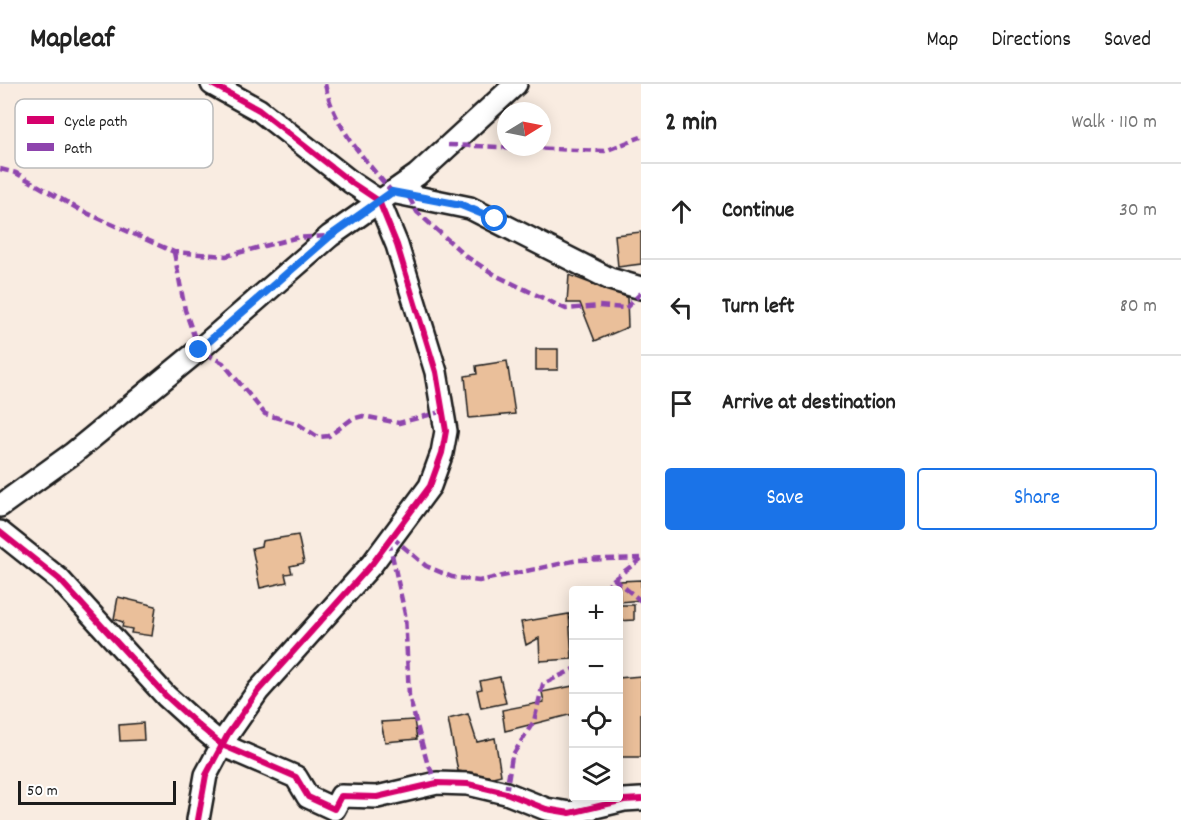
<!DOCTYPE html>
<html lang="en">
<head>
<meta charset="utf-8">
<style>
  :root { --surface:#fff; --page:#f2f2f2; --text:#222; --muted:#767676; --line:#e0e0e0; --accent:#1a73e8 }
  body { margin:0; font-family:Dekko,sans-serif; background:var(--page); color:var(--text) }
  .controls { position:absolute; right:18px; bottom:18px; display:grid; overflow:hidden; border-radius:6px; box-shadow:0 3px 15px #0003 }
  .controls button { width:54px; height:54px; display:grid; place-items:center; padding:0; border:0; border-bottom:2px solid var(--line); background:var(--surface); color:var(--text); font:30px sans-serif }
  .compass { position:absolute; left:497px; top:18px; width:54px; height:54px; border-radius:50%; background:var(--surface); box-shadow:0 3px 15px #0003; rotate:80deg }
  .scale { position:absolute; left:18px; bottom:15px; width:158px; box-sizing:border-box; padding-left:6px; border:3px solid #1c1c1c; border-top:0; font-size:16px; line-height:21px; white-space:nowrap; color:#1c1c1c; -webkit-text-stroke:4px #fff; paint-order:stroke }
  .stop { position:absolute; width:18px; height:18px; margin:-14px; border:4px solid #1a73e8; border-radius:50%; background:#fff }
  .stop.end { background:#1a73e8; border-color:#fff; box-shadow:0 2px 6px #0008 }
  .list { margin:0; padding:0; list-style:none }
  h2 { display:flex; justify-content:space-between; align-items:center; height:78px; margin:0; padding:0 24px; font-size:26px }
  h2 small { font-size:20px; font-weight:400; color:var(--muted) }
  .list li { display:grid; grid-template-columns:39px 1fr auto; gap:18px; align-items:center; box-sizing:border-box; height:96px; padding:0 24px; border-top:2px solid var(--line) }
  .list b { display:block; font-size:22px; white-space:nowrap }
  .list em { font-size:20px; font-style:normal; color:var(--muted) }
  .actions { display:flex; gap:12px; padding:18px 24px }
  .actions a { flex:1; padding:14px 0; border:2px solid var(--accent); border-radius:6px; text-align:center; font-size:21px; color:var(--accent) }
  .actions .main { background:var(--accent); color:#fff }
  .icon { flex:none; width:33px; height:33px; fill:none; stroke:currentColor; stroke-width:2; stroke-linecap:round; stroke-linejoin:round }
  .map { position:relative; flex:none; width:641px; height:736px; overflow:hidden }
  header { display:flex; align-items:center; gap:36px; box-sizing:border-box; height:84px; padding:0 30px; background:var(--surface); border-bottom:2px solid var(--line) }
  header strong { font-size:28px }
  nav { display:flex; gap:33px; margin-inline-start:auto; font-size:21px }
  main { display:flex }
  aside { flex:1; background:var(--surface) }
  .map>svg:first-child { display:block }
  .building { fill:#eabf9a; stroke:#1c1c1c; stroke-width:1.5 }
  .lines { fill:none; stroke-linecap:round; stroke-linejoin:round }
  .street-casing { stroke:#1c1c1c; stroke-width:26 }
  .street { stroke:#fff; stroke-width:21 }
  .quiet { stroke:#8e44ad; stroke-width:4.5; stroke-dasharray:9 4.5; stroke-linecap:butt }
  .cycleway-casing { stroke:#fff; stroke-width:10 }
  .cycleway { stroke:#d6006c; stroke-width:6 }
  .route { stroke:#1a73e8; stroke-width:8 }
  .key { fill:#fff; stroke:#bbb; stroke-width:1.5 }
  .key-label { font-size:16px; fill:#1c1c1c }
</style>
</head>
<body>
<header>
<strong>Mapleaf</strong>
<nav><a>Map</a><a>Directions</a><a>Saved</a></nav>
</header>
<main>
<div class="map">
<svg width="641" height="736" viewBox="0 0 641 736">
  <rect width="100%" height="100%" fill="#f9ece1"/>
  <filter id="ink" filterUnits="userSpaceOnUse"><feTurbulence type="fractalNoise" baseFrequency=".0167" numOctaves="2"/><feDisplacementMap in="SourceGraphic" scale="12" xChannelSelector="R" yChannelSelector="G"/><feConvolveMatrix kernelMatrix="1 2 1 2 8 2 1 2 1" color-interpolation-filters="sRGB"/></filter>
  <g filter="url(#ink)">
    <g class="building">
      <polygon points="641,148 641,180 618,183 615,151"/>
      <polygon points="569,191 627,213 628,243 595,257 580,219 567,219"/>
      <rect x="536" y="265" width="22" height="21"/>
      <polygon points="507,277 515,330 469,334 465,292 477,290 476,282"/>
      <polygon points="298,451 304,479 290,482 292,489 285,490 287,498 260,504 252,464 261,462 262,457"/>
      <polygon points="641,496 641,516 620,518 619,497"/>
      <polygon points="118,513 156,522 152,552 131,549 132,545 122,543 123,538 114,535"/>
      <polygon points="618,521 634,521 634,536 618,537"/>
      <polygon points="569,530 572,575 540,577 539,554 526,561 521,538"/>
      <polygon points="641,592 641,673 618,673 618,594"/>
      <polygon points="500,593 506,619 481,624 477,606 482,605 480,597"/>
      <polygon points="573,602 573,630 505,647 502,626 544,618 542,608"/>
      <polygon points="468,630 477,658 495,654 501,691 493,693 458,687 448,635"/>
      <polygon points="414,636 417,655 385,658 381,638"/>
      <polygon points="143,639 144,656 120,657 119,641"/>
    </g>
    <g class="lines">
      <g class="street-casing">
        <g id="street">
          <polyline points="392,108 470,124 610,195 641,204"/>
          <polyline points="0,422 72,370 199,266 330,152 417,91 516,0"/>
          <polyline points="0,448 59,495 166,612 197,640 222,661 296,693 308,713 334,725 341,712 377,713 437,699 468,700 506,709 546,725 570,729 624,716 641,715"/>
          <polyline points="198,736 206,691 228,650 258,607 372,480 430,402 442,369 446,347 436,288 397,161 379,117 352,99 259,26 212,0"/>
        </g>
      </g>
      <use href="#street" class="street"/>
      <g class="quiet">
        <path d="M325,0c9,43 40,76 67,108"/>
        <polyline points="448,61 605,67 641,53"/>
        <polyline points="0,85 16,89 80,126 174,168 226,172 295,154 330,152"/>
        <polyline points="409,113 417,128 467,173 497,192 566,225 599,222 626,224 641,209"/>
        <polyline points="174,168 185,226 199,266 223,279 265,330 298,340 318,353 329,352 352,335 363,332 399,339 444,327"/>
        <polyline points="392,453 426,482 452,493 479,497 578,476 641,474"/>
        <polyline points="389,457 405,530 409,612 427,678 437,699"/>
        <polyline points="614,495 641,517"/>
        <polyline points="604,506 614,495 641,475"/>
        <polyline points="618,702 624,716"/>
        <polyline points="506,709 512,672 534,637 543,600 574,585"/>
      </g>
      <g class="cycleway-casing">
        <g id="cycleway">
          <polyline points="0,448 59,495 166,612 197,640 222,661 296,693 308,713 334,725 341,712 377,713 437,699 468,700 506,709 546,725 570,729 624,716 641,715"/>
          <polyline points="198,736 206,691 228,650 258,607 372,480 430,402 442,369 446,347 436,288 397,161 379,117 352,99 259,26 212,0"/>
        </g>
      </g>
      <use href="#cycleway" class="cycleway"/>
    </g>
  </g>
  <g class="lines" filter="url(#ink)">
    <polyline class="route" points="199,266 330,152 392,108 461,121 495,135"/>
  </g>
  <rect x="15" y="15" width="198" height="69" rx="9" class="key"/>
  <rect x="27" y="32" width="27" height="8" fill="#d6006c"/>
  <rect x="27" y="59" width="27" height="8" fill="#8e44ad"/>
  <g class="key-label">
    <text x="64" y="42">Cycle path</text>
    <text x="64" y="69">Path</text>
  </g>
</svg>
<div class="controls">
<button>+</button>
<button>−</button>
<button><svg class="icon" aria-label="locate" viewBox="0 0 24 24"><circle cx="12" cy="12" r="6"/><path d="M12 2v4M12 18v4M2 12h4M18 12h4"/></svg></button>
<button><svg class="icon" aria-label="layers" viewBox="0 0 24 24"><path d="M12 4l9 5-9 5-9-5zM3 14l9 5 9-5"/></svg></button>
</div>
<svg class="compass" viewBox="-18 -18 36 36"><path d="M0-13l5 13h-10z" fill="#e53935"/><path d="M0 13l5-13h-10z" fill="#767676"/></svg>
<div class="scale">50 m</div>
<div class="stop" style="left:495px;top:135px"></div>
<div class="stop end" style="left:199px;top:266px"></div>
</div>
<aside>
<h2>2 min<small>Walk · 110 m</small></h2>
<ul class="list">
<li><svg class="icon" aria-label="ahead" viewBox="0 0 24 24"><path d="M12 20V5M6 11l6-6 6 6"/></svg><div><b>Continue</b></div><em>30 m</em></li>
<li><svg class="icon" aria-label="left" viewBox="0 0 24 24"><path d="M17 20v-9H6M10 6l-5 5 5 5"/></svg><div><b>Turn left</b></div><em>80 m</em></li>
<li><svg class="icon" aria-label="arrive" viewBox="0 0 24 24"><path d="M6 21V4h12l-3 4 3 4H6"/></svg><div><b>Arrive at destination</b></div></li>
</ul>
<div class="actions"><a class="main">Save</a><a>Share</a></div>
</aside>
</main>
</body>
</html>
